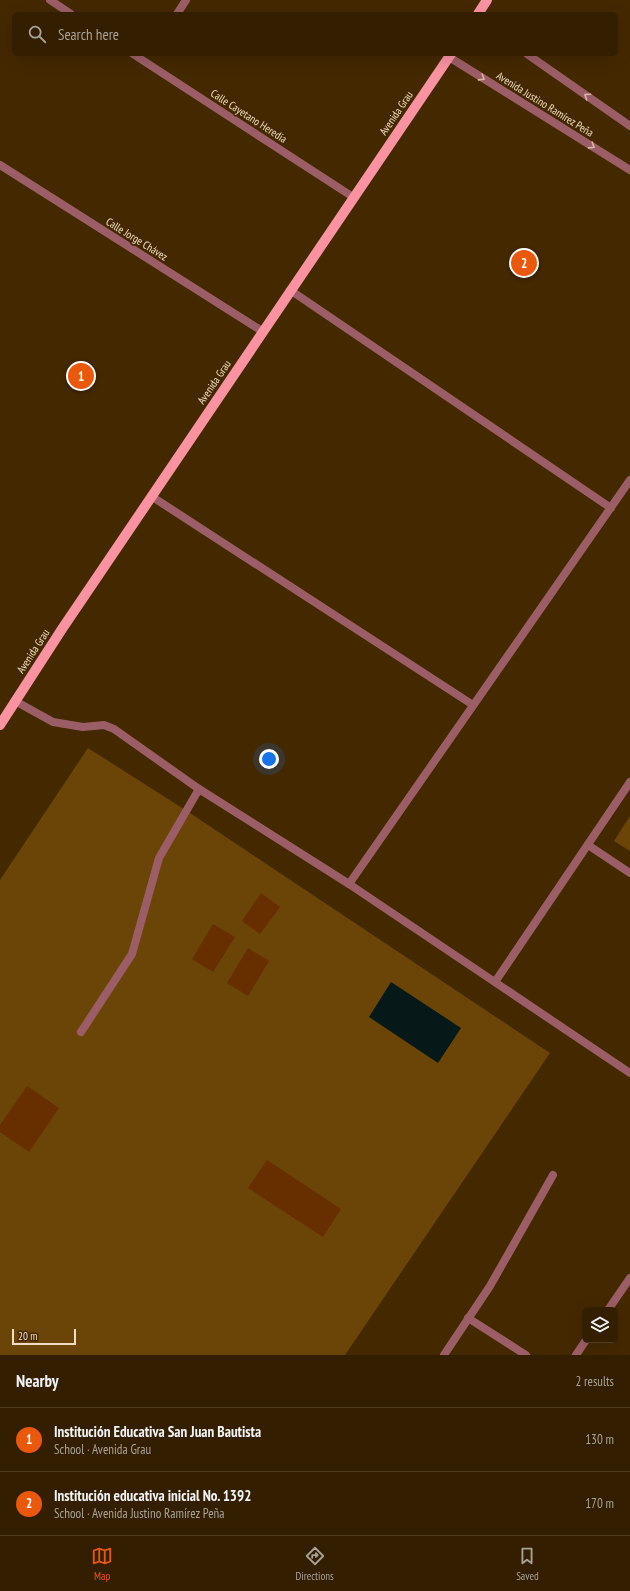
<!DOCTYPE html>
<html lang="en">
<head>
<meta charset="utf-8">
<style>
  :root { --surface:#331e00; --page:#3b270a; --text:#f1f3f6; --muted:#a9a299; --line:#4e3c22; --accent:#ea580c }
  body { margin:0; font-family:"PT Sans Narrow",sans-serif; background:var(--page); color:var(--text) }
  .controls { position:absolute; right:12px; bottom:12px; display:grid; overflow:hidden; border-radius:6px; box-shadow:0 4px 16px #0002 }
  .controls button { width:36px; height:36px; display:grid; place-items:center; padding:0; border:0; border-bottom:1px solid var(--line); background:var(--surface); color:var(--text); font:20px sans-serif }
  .scale { position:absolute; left:12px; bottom:10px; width:64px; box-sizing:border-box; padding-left:4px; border:2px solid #f2dcc2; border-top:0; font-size:11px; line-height:14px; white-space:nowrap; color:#f2dcc2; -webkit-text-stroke:3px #442800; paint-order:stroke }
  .you { position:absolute; left:269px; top:759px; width:14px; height:14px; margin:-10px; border:3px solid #fff; border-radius:50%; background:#1a73e8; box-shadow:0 0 0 6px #1a73e833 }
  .badge { display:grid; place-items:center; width:26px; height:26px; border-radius:50%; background:var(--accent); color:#fff; font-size:13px; font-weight:700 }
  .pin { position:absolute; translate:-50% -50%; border:2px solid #fff; box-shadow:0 1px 4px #0006 }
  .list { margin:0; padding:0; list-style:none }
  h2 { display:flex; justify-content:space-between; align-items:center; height:52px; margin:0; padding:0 16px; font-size:17px }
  h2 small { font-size:13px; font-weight:400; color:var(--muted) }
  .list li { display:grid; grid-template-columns:26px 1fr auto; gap:12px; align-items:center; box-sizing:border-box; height:64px; padding:0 16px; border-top:1px solid var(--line) }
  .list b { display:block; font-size:15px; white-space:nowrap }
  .list p { margin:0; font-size:13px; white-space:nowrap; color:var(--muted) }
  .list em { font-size:13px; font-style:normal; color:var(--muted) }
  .icon { flex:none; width:22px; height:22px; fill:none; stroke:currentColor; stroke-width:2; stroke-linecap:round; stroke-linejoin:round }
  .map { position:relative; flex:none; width:630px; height:1355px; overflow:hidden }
  .search { position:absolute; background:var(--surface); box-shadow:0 4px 16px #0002; left:12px; right:12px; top:12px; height:44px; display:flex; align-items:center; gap:10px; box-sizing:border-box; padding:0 14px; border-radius:6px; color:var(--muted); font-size:15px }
  .sheet { height:180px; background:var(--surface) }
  nav { display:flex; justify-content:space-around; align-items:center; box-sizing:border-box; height:56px; border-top:1px solid var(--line); background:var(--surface); font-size:11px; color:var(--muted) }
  nav a { display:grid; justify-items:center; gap:2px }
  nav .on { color:var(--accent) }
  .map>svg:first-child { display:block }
  .green { fill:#6b4507 }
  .water { fill:#061817 }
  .building { fill:#672e00 }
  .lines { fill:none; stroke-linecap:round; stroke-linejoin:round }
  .lane { stroke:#9c5e66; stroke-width:8 }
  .street { stroke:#9c5e66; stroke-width:8 }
  .primary { stroke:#f993a1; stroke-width:10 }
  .oneway { stroke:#d8b6a6 }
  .labels { text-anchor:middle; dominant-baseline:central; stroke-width:3.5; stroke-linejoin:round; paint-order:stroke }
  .street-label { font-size:11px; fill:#f2dcc2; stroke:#442800 }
</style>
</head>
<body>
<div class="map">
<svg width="630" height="1355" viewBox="0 0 630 1355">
  <rect width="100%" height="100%" fill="#442800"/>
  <g class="green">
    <polygon points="88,748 187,811 550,1053 345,1355 0,1355 0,880"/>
    <polygon points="630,816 630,851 614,841"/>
  </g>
  <polygon class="water" points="391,982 461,1028 438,1063 369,1017"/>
  <g class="building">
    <polygon points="261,893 280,907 260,934 242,921"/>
    <polygon points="213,924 235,937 213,972 192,959"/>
    <polygon points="248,948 269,961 248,996 227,983"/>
    <polygon points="27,1086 59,1108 29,1152 0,1132 0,1125"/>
    <polygon points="267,1160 341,1209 323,1237 248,1188"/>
  </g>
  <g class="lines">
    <polyline class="lane" points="81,1032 132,954 159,858 199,789"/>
    <g class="street">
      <polyline points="50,0 71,14"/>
      <polyline points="177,14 186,0"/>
      <polyline points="133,54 353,197"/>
      <polyline points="527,54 630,126"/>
      <polyline points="449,57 630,170"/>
      <polyline points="0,165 262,331"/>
      <polyline points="290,290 611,508"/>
      <polyline points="151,496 473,705"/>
      <polyline points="15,701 53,722 83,727 104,725 114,729 199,789 349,884 630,1073"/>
      <polyline points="588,845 630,873"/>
      <polyline points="349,884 630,480"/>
      <polyline points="495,982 630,782"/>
      <polyline points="608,1310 630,1278"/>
      <polyline points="468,1318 526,1355"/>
      <polyline points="444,1355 490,1286 553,1175"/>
      <polyline points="576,1355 586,1340"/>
    </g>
    <g class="primary">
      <polyline points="478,14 487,0"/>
      <polyline points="0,725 62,629 451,54"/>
    </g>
  </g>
  <defs><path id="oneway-chevron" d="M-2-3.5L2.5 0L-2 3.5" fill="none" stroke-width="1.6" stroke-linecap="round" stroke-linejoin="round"/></defs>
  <g class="oneway">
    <use href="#oneway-chevron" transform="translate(482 78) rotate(32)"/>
    <use href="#oneway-chevron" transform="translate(587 96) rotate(-145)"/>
    <use href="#oneway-chevron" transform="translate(592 146) rotate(32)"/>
  </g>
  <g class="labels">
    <g class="street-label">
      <text transform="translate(545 104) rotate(32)">Avenida Justino Ramírez Peña</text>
      <text transform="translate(396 113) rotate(-56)">Avenida Grau</text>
      <text transform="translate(249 116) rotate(33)">Calle Cayetano Heredia</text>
      <text transform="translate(137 239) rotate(32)">Calle Jorge Chávez</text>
      <text transform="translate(214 382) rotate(-56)">Avenida Grau</text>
      <text transform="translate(33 651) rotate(-57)">Avenida Grau</text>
    </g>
  </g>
</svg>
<div class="controls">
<button><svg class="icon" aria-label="layers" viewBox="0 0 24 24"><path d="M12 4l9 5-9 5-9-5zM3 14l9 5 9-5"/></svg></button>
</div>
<div class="scale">20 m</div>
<div class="you"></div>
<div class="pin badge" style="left:81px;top:376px">1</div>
<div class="pin badge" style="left:524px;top:263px">2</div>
<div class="search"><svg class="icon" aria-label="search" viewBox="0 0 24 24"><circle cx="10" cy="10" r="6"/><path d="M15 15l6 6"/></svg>Search here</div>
</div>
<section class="sheet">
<h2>Nearby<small>2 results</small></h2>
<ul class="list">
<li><span class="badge">1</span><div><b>Institución Educativa San Juan Bautista</b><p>School · Avenida Grau</p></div><em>130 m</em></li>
<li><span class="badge">2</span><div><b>Institución educativa inicial No. 1392</b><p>School · Avenida Justino Ramírez Peña</p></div><em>170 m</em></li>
</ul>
</section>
<nav>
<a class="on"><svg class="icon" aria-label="map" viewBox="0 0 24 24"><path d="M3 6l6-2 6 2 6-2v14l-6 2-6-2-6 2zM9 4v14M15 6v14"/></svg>Map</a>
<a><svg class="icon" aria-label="directions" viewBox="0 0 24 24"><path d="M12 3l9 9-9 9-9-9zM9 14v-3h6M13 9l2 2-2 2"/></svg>Directions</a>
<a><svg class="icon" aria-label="saved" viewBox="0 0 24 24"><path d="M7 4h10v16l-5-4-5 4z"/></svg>Saved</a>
</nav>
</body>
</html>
